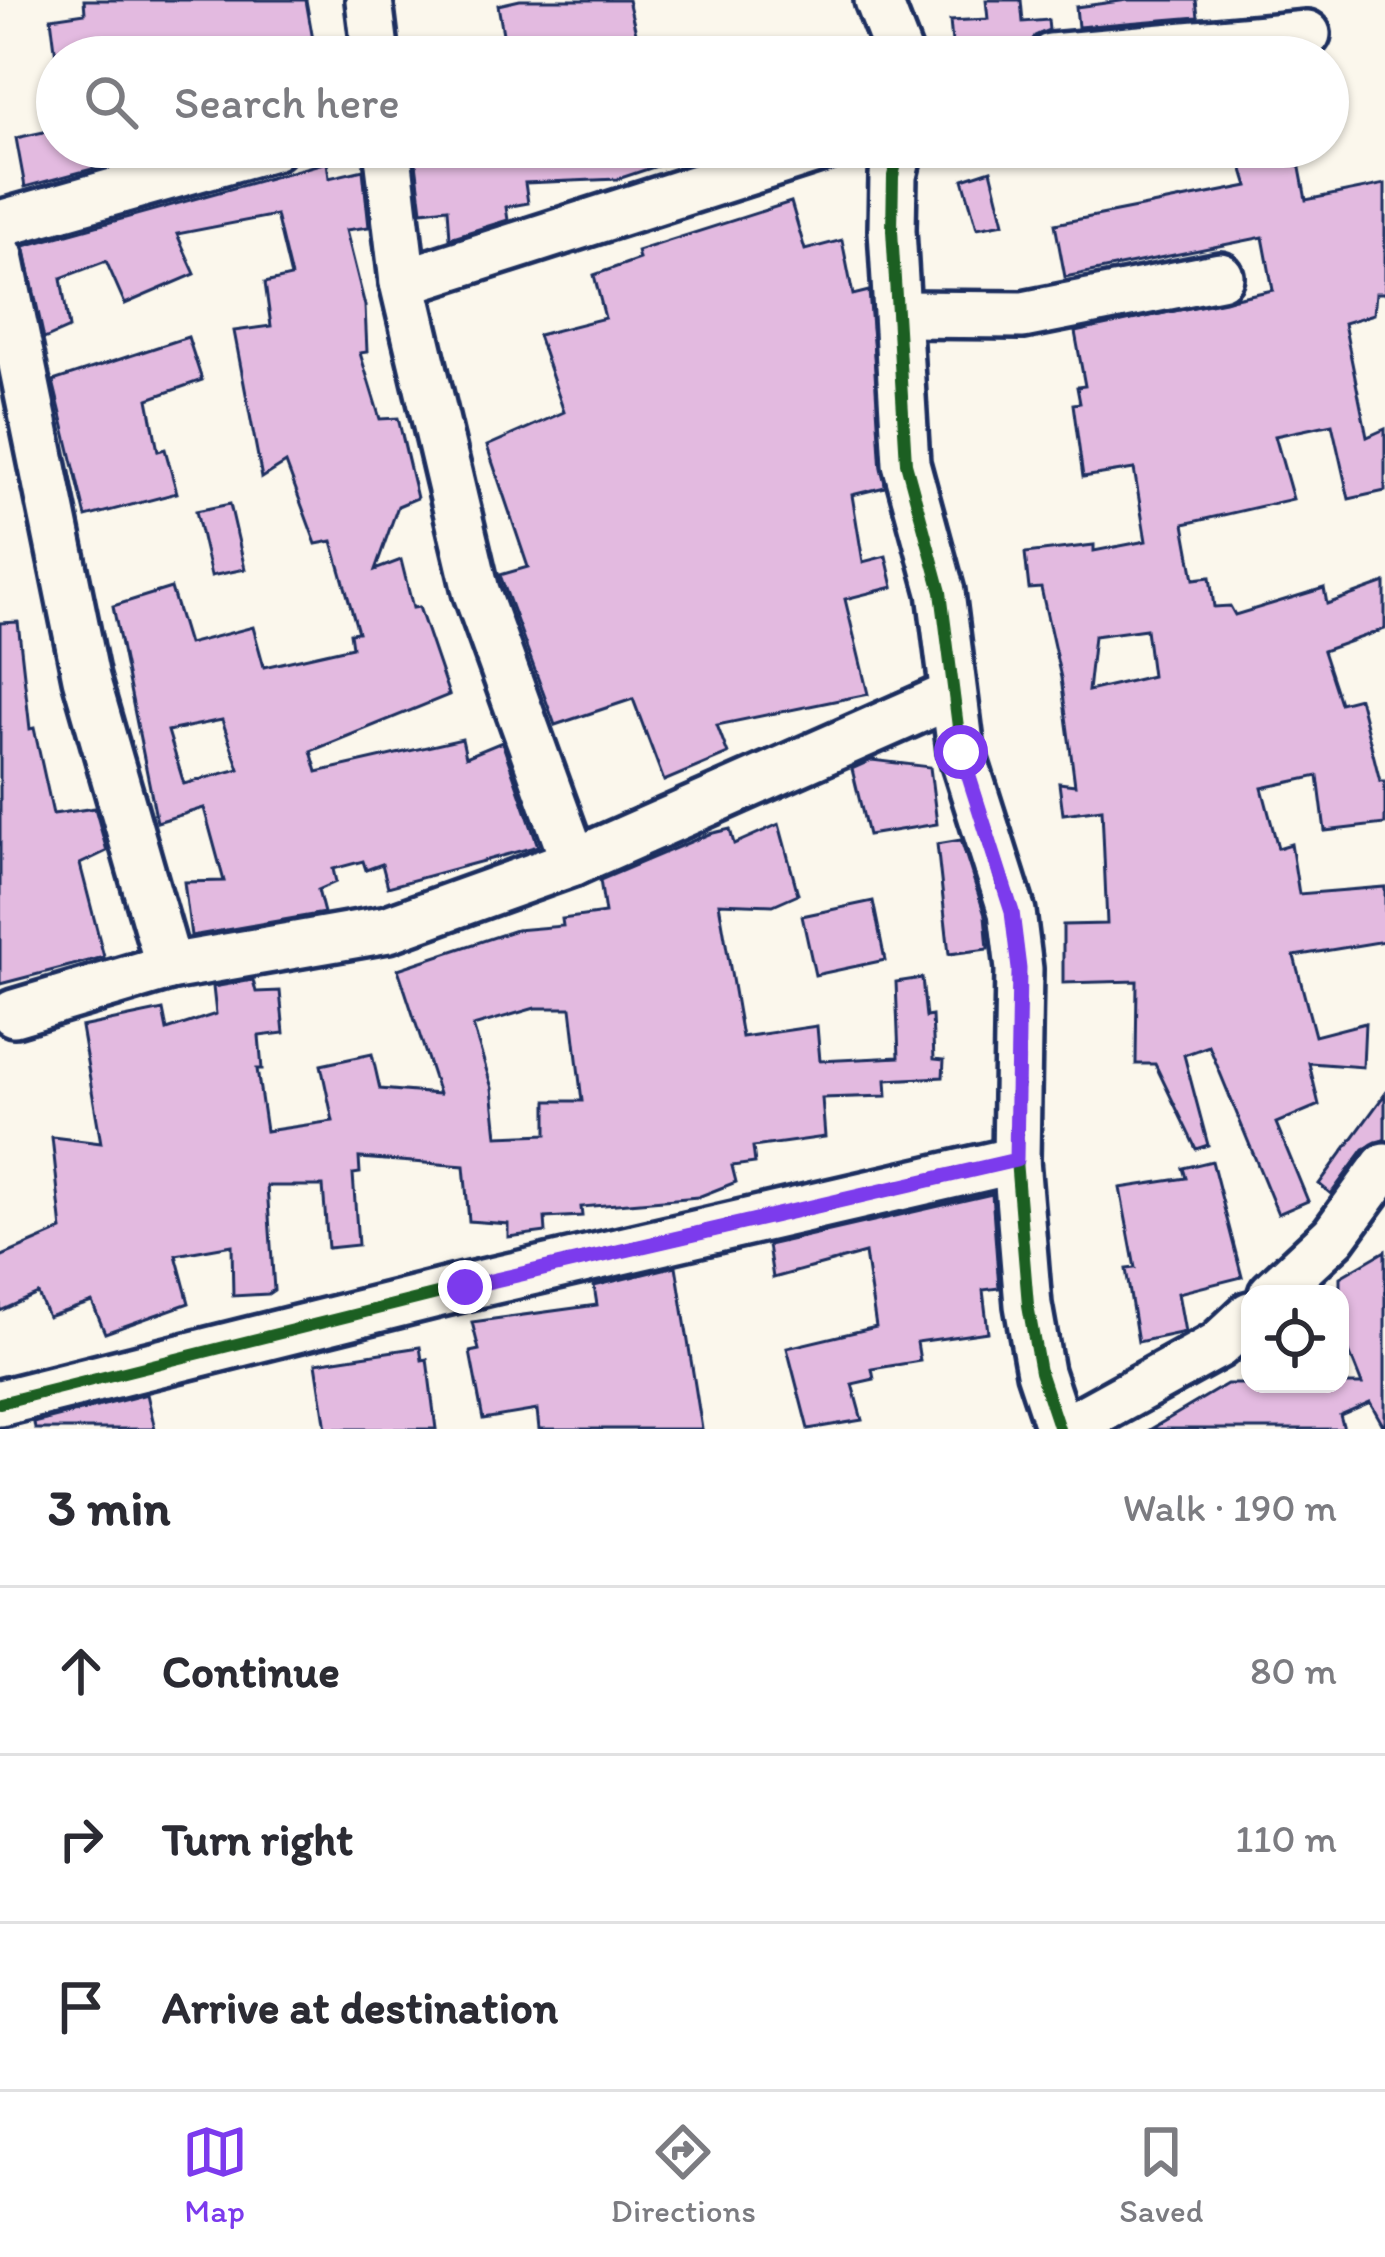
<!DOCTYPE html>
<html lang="en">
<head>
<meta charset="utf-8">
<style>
  :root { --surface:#fff; --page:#f2f2f3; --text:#2b2b33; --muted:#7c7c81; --line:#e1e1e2; --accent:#7c3aed }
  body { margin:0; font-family:Itim,sans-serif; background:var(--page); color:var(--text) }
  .controls { position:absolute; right:36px; bottom:36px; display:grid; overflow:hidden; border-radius:24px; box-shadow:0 3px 9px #0004 }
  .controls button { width:108px; height:108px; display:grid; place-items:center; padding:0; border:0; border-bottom:3px solid var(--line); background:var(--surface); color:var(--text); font:60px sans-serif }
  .stop { position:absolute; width:36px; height:36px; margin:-27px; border:9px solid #7c3aed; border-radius:50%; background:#fff }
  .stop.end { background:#7c3aed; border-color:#fff; box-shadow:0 3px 12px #0008 }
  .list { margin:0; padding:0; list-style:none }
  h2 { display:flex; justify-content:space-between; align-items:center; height:156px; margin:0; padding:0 48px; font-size:51px }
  h2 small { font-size:39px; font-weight:400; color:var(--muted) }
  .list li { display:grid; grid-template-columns:78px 1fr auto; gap:36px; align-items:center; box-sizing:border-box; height:168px; padding:0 48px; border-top:3px solid var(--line) }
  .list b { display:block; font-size:45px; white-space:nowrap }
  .list em { font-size:39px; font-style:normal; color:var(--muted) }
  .icon { flex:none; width:66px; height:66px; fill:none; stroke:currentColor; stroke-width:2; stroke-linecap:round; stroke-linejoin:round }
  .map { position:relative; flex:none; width:1385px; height:1429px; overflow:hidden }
  .search { position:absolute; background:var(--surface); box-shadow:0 3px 9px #0004; left:36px; right:36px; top:36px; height:132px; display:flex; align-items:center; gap:30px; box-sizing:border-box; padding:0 42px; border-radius:66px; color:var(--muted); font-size:45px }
  .sheet { height:660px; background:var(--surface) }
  nav { display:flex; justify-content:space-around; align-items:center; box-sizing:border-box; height:168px; border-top:3px solid var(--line); background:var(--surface); font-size:33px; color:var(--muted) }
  nav a { display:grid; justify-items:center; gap:6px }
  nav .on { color:var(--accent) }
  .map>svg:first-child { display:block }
  .building { fill:#e3bae0; stroke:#1b2f5e; stroke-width:3; fill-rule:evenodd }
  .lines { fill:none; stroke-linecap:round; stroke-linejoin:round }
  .minor-casing { stroke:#1b2f5e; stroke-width:54 }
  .minor { stroke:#fbf7ec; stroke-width:45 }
  .cycleway-casing { stroke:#fbf7ec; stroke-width:20 }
  .cycleway { stroke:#1b5e20; stroke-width:12 }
  .route { stroke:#7c3aed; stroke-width:15 }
</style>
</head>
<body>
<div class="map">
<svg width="1385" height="1429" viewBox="0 0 1385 1429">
  <rect width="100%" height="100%" fill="#fbf7ec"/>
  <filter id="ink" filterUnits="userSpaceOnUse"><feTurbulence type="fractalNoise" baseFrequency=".00833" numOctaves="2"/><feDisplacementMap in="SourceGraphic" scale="24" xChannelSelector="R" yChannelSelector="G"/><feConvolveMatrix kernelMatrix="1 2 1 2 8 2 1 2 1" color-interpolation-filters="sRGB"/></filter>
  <g filter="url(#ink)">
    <g class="building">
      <polygon points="84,0 306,0 316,57 56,57 51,18 85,13"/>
      <polygon points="520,0 628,0 642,57 507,57 498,5"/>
      <polygon points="986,0 1021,0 1023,22 1048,20 1049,30 1035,36 1025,54 953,53 950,21 988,19"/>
      <polygon points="1128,0 1196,0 1198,17 1078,27 1076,7"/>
      <polygon points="57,129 57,147 174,147 25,187 16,138"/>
      <polygon points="414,147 699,147 699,152 618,179 525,183 528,203 506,207 508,220 450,238 448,208 422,211"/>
      <path d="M1236,147h60l10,53 79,-16v109h-9l-2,21 -30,9 23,114 18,-8v62l-36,8 -17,-75 -57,12 18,63 -109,25 10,55 16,-2 4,30 16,-1 5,9 89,-27 3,16 58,-21v46l-62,22 17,52 19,-5 21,83h5v43l-60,7 -7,-55 -56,12 16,60 13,-4 8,50 86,-7v54l-91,15 21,80 50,-13 -2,44 -54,-4 10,42 -43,18 32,78 -30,13 -69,-168 -25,9 24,90 -12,4 -41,-85h-19l1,-83 -74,2v-58l44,-1 -5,-115 -39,5 -4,-31 16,2 -14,-107 -20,-90 -12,1 -4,-36 69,-8v6l52,-10 -12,-72 -51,8 -10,-73 7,-1 -3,-16 8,-1 -10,-54 198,-42 -10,-53 -198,40 -10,-53 193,-38zM1146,629l6,47 -64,15 6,-55z"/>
      <path d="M327,162l2,16 34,-8 6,57 -23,3 19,76 2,46 -7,1 20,66 18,-1 19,80 -19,8 -23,64 26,-10 12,48 6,-1 30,88 -138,56 6,21 145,-33 4,18 36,-15 36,104 -150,41 -6,-23 -16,6 -3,-9 -30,8 3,13 -18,8 6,23 -133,23 -7,-54 40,-1 -20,-73 -47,14 -44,-216 58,-18 17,56 65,-17 11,40 88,-20 -2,-14 8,-1 -26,-91 -16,3 -30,-81 -24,15 -28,-147 37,-5 -6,-43 26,-6 -15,-62 -99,19 18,40 -70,30 -19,-43 -45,17 8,50 -25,11 -20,-93zM222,720l17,49 -55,15 -16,-53z"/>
      <polygon points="991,170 1004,223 977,228 963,179"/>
      <polygon points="791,202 805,250 842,240 853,295 869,291 885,487 852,495 863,562 886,556 893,587 845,599 868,694 717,725 728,754 664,781 633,699 555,725 500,575 528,567 487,446 564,412 538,335 605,318 594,275 639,259 637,251"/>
      <polygon points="188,337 202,380 148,399 158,451 165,449 177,493 86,517 53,381"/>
      <polygon points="230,504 245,569 211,576 196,511"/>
      <polygon points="18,622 30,729 34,728 53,814 95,808 107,851 80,864 104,957 0,984 0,623"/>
      <polygon points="872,760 930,767 937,824 868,835 852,769"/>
      <path d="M779,824l19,70 -25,11 -54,-2 23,134 75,-11 3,35 79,-4 -3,-75 26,-4 4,39 6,-1 2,43 10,1 -1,17 -57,3 1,16 -65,2 3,39 -72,10 2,16 -23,3 4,16 -38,15 -117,10 1,9 -37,2 1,14 -38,5v-13l-39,-3 -5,-55 -105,-8 1,15 -7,1 5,71 -30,3 -5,-62h-56l7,104 -6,4 -35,2 -1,-51 -56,10 13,48 -84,30 -13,-31 -44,15 -10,-23 -38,17v-54l62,-27 -10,-93 49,6 -20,-116 82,-17 4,20 49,-16 -3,-27 40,-7 3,12 24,-1 4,42 -25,3 3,33h-5l9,62 67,-10 -12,-56 51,-11 8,35 59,5 -41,-125 118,-39 47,-4 -1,-7 43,-6 -5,-33 109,-46 21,-5 4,15zM535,1008h36l11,93h-35v33l-50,2 -5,-48 -19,-62z"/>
      <polygon points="961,840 985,915 988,949 949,954 937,844"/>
      <polygon points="873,901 885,960 815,975 802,916"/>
      <polygon points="1385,1094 1385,1139 1364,1149 1331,1194 1319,1184"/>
      <polygon points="1212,1161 1242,1277 1178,1293 1185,1332 1138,1342 1126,1269 1135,1268 1120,1188 1186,1178 1183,1168"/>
      <polygon points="992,1194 999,1288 983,1290 988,1332 917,1342 920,1361 872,1369 874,1379 852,1384 862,1420 808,1429 787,1348 876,1327 865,1253 773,1278 768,1245"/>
      <polygon points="1385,1251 1385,1429 1370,1402 1340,1415 1344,1429 1151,1429 1227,1384 1362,1384 1340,1329 1340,1277"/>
      <polygon points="676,1266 702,1429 539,1429 537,1410 483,1419 470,1352 479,1350 472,1322 597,1305 594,1286"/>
      <polygon points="420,1347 422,1360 427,1359 436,1429 326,1429 316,1363"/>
      <polygon points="147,1394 155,1429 35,1429 34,1423"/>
    </g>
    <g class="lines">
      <g class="minor-casing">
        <g id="minor">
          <polyline points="369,0 376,57"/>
          <polyline points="878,0 900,57"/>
          <polyline points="1051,57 1307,34"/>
          <polyline points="387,147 403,282 476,591 574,862"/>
          <polyline points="900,147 893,176 892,230 906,463 941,592 961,751 1012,912 1019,969 1016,1160 1028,1305 1040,1372 1059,1429"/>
          <polyline points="0,224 273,147"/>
          <polyline points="0,256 86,678 169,967"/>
          <polyline points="403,282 825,147"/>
          <polyline points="900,314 1023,315 1220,276"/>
          <polyline points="14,1013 169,967 388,929 574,862 952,695"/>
          <polyline points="1272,1294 1334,1236 1385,1166"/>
          <polyline points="0,1403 465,1287 1016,1160"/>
          <polyline points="1066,1429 1218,1345 1250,1315"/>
        </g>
      </g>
      <use href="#minor" class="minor"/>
      <g class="cycleway-casing">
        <g id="cycleway">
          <polyline points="900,147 893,176 892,230 906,463 941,592 961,751 1012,912 1019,969 1016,1160 1028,1305 1040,1372 1059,1429"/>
          <polyline points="0,1403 465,1287 1016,1160"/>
        </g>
      </g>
      <use href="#cycleway" class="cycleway"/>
    </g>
  </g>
  <g class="lines" filter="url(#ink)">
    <polyline class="route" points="465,1287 1016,1160 1019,969 1012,912 961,752"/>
  </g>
</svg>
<div class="controls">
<button><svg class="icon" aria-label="locate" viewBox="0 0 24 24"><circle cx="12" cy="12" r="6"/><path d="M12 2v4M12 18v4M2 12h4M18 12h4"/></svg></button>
</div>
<div class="stop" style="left:961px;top:752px"></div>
<div class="stop end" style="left:465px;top:1287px"></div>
<div class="search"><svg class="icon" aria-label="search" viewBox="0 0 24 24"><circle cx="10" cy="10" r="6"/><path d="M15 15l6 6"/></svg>Search here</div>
</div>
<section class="sheet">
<h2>3 min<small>Walk · 190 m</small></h2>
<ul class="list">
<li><svg class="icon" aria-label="ahead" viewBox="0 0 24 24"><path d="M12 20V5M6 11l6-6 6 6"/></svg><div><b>Continue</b></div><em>80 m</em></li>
<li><svg class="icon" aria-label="right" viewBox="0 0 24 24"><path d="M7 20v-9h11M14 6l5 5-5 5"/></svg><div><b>Turn right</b></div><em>110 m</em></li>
<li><svg class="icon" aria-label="arrive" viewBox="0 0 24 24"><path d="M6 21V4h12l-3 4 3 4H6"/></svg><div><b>Arrive at destination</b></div></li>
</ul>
</section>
<nav>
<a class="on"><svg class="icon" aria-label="map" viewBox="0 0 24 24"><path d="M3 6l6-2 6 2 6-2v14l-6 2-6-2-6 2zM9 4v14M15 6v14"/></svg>Map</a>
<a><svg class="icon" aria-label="directions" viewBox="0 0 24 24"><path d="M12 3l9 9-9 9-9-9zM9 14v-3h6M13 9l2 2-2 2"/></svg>Directions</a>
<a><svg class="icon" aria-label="saved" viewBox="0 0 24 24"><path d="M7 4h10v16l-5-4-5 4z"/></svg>Saved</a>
</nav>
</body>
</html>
